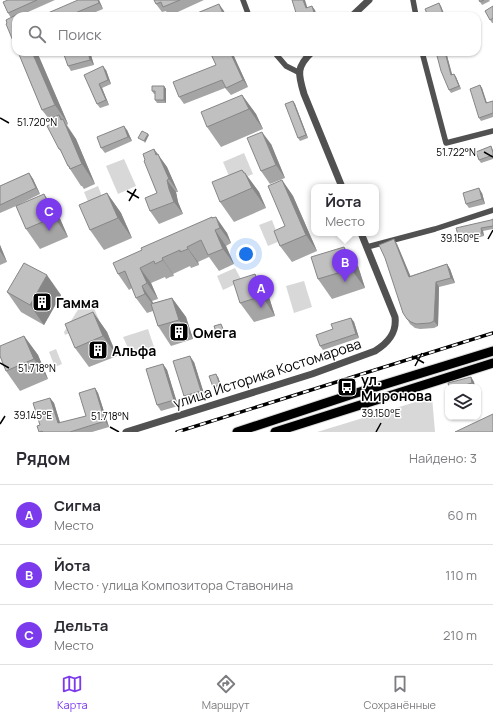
<!DOCTYPE html>
<html lang="ru">
<head>
<meta charset="utf-8">
<style>
  :root { --surface:#fff; --page:#f2f2f3; --text:#2b2b33; --muted:#7c7c81; --line:#e1e1e2; --accent:#7c3aed }
  body { margin:0; font-family:Manrope,sans-serif; background:var(--page); color:var(--text) }
  .controls { position:absolute; right:12px; bottom:12px; display:grid; overflow:hidden; border-radius:8px; box-shadow:0 1px 3px #0004 }
  .controls button { width:36px; height:36px; display:grid; place-items:center; padding:0; border:0; border-bottom:1px solid var(--line); background:var(--surface); color:var(--text); font:20px sans-serif }
  .you { position:absolute; left:246px; top:254px; width:14px; height:14px; margin:-10px; border:3px solid #fff; border-radius:50%; background:#1a73e8; box-shadow:0 0 0 6px #1a73e833 }
  .badge { display:grid; place-items:center; width:26px; height:26px; border-radius:50%; background:var(--accent); color:#fff; font-size:13px; font-weight:700 }
  .pin { position:absolute; translate:-50% -33px; filter:drop-shadow(0 1px 2px #0008) }
  .pin::after { content:''; position:absolute; top:21px; width:14px; height:12px; background:inherit; clip-path:polygon(0 0,100% 0,50% 100%) }
  .popup { position:absolute; left:311px; top:184px; width:68px; height:52px; box-sizing:border-box; display:grid; place-content:center; border-radius:8px; background:var(--surface); filter:drop-shadow(0 1px 3px #0005); font-size:13px; white-space:nowrap; color:var(--muted) }
  .popup b { font-size:15px; color:var(--text) }
  .popup::after { content:''; position:absolute; left:50%; top:100%; margin-left:-8px; border:8px solid transparent; border-top-color:var(--surface) }
  .list { margin:0; padding:0; list-style:none }
  h2 { display:flex; justify-content:space-between; align-items:center; height:52px; margin:0; padding:0 16px; font-size:17px }
  h2 small { font-size:13px; font-weight:400; color:var(--muted) }
  .list li { display:grid; grid-template-columns:26px 1fr auto; gap:12px; align-items:center; box-sizing:border-box; height:60px; padding:0 16px; border-top:1px solid var(--line) }
  .list b { display:block; font-size:15px; white-space:nowrap }
  .list p { margin:0; font-size:13px; white-space:nowrap; color:var(--muted) }
  .list em { font-size:13px; font-style:normal; color:var(--muted) }
  .icon { flex:none; width:22px; height:22px; fill:none; stroke:currentColor; stroke-width:2; stroke-linecap:round; stroke-linejoin:round }
  .map { position:relative; flex:none; width:493px; height:432px; overflow:hidden }
  .search { position:absolute; background:var(--surface); box-shadow:0 1px 3px #0004; left:12px; right:12px; top:12px; height:44px; display:flex; align-items:center; gap:10px; box-sizing:border-box; padding:0 14px; border-radius:12px; color:var(--muted); font-size:15px }
  .sheet { height:232px; background:var(--surface) }
  nav { display:flex; justify-content:space-around; align-items:center; box-sizing:border-box; height:56px; border-top:1px solid var(--line); background:var(--surface); font-size:11px; color:var(--muted) }
  nav a { display:grid; justify-items:center; gap:2px }
  nav .on { color:var(--accent) }
  .map>svg:first-child { display:block }
  .green { fill:#d8d8d8 }
  .lines { fill:none; stroke-linecap:round; stroke-linejoin:round }
  .trunk-casing { stroke:#dbdbdb; stroke-width:11 }
  .minor { stroke:#515151; stroke-width:5.5 }
  .tertiary { stroke:#515151; stroke-width:7 }
  .trunk { stroke:#000; stroke-width:9 }
  .rail-casing { stroke:#000; stroke-width:3.5 }
  .rail { stroke:#fff; stroke-width:2; stroke-dasharray:6; stroke-linecap:butt }
  .wall { fill:#a5a5a5 }
  .shaded-wall { fill:#868686 }
  .building { fill:#c0c0c0; stroke:#868686 }
  .ticks { fill:none; stroke:#000; stroke-width:1.5 }
  .labels { text-anchor:middle; dominant-baseline:central; stroke-width:3; stroke-linejoin:round; paint-order:stroke }
  .poi-label { font-size:14px; font-weight:bold; fill:#000; stroke:#fff; text-anchor:start }
  .street-label { font-size:14px; fill:#000; stroke:#fff }
  .ticks-label { font-size:10px; text-anchor:middle; fill:#000; stroke:#fff; stroke-width:3; stroke-linejoin:round; paint-order:stroke }
</style>
</head>
<body>
<div class="map">
<svg width="493" height="432" viewBox="0 0 493 432">
  <rect width="100%" height="100%" fill="#fff"/>
  <g class="green">
    <polygon points="244,153 253,174 232,183 223,162"/>
    <polygon points="124,159 136,186 118,194 106,166"/>
    <polygon points="98,186 103,199 89,204 84,192"/>
    <polygon points="272,220 280,241 268,246 259,225"/>
    <polygon points="235,268 242,281 223,290 217,276"/>
    <polygon points="304,281 312,307 294,313 286,286"/>
    <polygon points="84,300 91,301 99,320 65,335 64,332"/>
    <polygon points="148,329 155,350 132,357 123,337"/>
    <polygon points="56,349 62,364 55,367 49,352"/>
    <polygon points="432,397 435,432 317,432"/>
  </g>
  <g class="lines">
    <g class="trunk-casing">
      <g id="trunk">
        <polyline points="237,432 350,395 493,351"/>
        <polyline points="275,432 493,363"/>
      </g>
    </g>
    <g class="minor">
      <polyline points="243,0 249,16"/>
      <polyline points="413,0 416,16"/>
      <polyline points="274,52 286,66 298,72"/>
      <polyline points="422,52 446,143 493,131"/>
      <polyline points="367,247 435,229 493,210"/>
    </g>
    <g class="tertiary">
      <polyline points="352,16 369,0"/>
      <path d="M312,52c-16,15 -14,22 -8,42l38,93"/>
      <path d="M126,432l186,-58 63,-23c13,-8 22,-18 20,-34l-34,-84"/>
    </g>
    <use href="#trunk" class="trunk"/>
    <g class="rail-casing">
      <polyline id="rail" points="177,432 493,333"/>
    </g>
    <use href="#rail" class="rail"/>
  </g>
  <g class="wall">
    <polygon points="8,0 55,0 19,16 16,16 7,23 11,18 8,13"/>
    <polygon points="99,0 103,9 86,16 41,16"/>
    <polygon points="154,0 204,0 169,16 166,11 162,12 156,4"/>
    <polygon points="479,0 489,0 490,1 482,5"/>
    <polygon points="493,7 493,23 492,23 485,11"/>
    <polygon points="18,52 37,52 68,124 67,125 76,139 95,184 84,189 82,186 81,186 68,166 63,154 59,149 49,119 42,110"/>
    <polygon points="63,52 90,52 94,65 71,71 68,66"/>
    <polygon points="210,52 232,52 248,87 231,95 225,88 184,104 179,97 216,65"/>
    <polygon points="446,52 452,74 454,74 456,77 461,89 451,93 449,90"/>
    <polygon points="106,70 111,84 102,88 109,105 100,108 97,104 84,75"/>
    <polygon points="480,85 482,88 487,103 493,101 493,117 481,121 479,118"/>
    <polygon points="164,86 166,89 166,103 157,103 155,100 155,94 154,94 152,91"/>
    <polygon points="242,95 256,114 263,129 221,147 207,127"/>
    <polygon points="293,101 295,104 308,138 300,141 298,138"/>
    <polygon points="127,130 132,141 105,153 101,148"/>
    <polygon points="271,144 285,178 270,184 261,171"/>
    <polygon points="491,146 493,150 493,159 481,163 479,160"/>
    <polygon points="154,149 167,167 178,192 176,192 178,202 183,214 159,224 150,211 157,193 145,160"/>
    <polygon points="242,170 244,173 245,173 259,192 266,208 234,222 220,202"/>
    <polygon points="29,173 33,179 40,194 16,206 58,214 68,237 40,249 26,229 16,206 0,213 0,186"/>
    <polygon points="282,180 293,196 317,251 292,262 280,246 285,226"/>
    <polygon points="107,193 121,213 132,238 104,250 90,230"/>
    <polygon points="482,193 485,204 469,208 466,204"/>
    <polygon points="212,217 227,233 231,243 226,246 234,264 219,271 209,257 198,262 199,265 191,268 190,266 173,274 174,276 170,277 166,279 165,277 151,283 158,299 152,301 153,303 172,298 186,317 193,339 171,346 158,326 153,311 147,313 136,298 132,288 129,290 118,274 142,250"/>
    <polygon points="493,219 493,229 483,231 484,236 461,242 459,238"/>
    <polygon points="397,244 410,276 447,264 450,269 455,283 439,287 438,326 434,328 420,329 415,328 410,324 407,319"/>
    <polygon points="0,245 7,262 0,265"/>
    <polygon points="344,247 358,266 365,288 332,299 318,279"/>
    <polygon points="255,274 268,294 275,316 254,322 240,303"/>
    <polygon points="7,292 61,295 44,325 21,312"/>
    <polygon points="93,312 107,332 117,356 89,367 75,348"/>
    <polygon points="351,318 354,322 359,338 323,350 320,346 333,329"/>
    <polygon points="222,326 224,331 217,333 216,332"/>
    <polygon points="24,336 38,355 48,379 20,391 6,371"/>
    <polygon points="194,362 205,397 188,402 184,396"/>
    <polygon points="163,364 167,370 178,406 161,411 157,405"/>
    <polygon points="218,377 222,388 215,390 213,387"/>
    <polygon points="471,377 474,382 475,387 449,387"/>
    <polygon points="95,388 98,393 109,427 92,432 39,432 40,425 50,398 54,403 60,423 86,416"/>
  </g>
  <g class="shaded-wall">
    <polygon points="98,0 99,0 103,9 99,3"/>
    <polygon points="303,0 305,0 309,13 306,8"/>
    <polygon points="439,3 441,6 445,16 443,14"/>
    <polygon points="219,4 224,11 226,16 224,16"/>
    <polygon points="312,6 315,10 317,16 315,16"/>
    <polygon points="32,52 37,52 68,124 55,105"/>
    <polygon points="88,52 90,52 94,65 90,60"/>
    <polygon points="230,52 232,52 248,87 243,80"/>
    <polygon points="445,52 446,52 453,78 451,75"/>
    <polygon points="103,66 106,70 111,84 108,80"/>
    <polygon points="454,74 456,77 461,89 459,86"/>
    <polygon points="99,84 102,88 109,105 106,100"/>
    <polygon points="480,85 482,88 488,107 486,103"/>
    <polygon points="164,86 166,89 166,103 164,100"/>
    <polygon points="242,95 256,114 263,129 249,109"/>
    <polygon points="293,101 295,104 308,138 306,135"/>
    <polygon points="59,115 76,139 95,184 82,164"/>
    <polygon points="124,126 127,130 132,141 128,137"/>
    <polygon points="262,132 271,144 285,178 276,165"/>
    <polygon points="148,134 149,135 145,143 144,141"/>
    <polygon points="154,149 167,167 178,192 169,179"/>
    <polygon points="242,170 247,176 245,173 259,192 266,208 252,188"/>
    <polygon points="29,173 33,179 40,194 36,188"/>
    <polygon points="167,180 176,192 178,202 183,214 174,202 169,189"/>
    <polygon points="282,180 293,196 317,251 306,235"/>
    <polygon points="479,188 482,193 485,204 482,199"/>
    <polygon points="107,193 121,213 132,238 118,218"/>
    <polygon points="44,194 58,214 68,237 54,217"/>
    <polygon points="216,217 227,233 231,243 220,228"/>
    <polygon points="481,228 483,231 484,236 482,233"/>
    <polygon points="215,230 226,246 234,264 223,249"/>
    <polygon points="394,239 397,244 413,282 409,277"/>
    <polygon points="0,245 7,262 0,251"/>
    <polygon points="187,247 198,262 199,265 188,249"/>
    <polygon points="344,247 358,266 365,288 351,269"/>
    <polygon points="162,258 173,274 174,276 163,260"/>
    <polygon points="447,264 450,269 455,283 451,278"/>
    <polygon points="140,268 151,283 158,299 147,283"/>
    <polygon points="255,274 268,294 275,316 262,296"/>
    <polygon points="47,275 61,295 44,325 30,305"/>
    <polygon points="436,282 439,287 438,326 434,321"/>
    <polygon points="142,286 152,301 156,309 145,294"/>
    <polygon points="172,298 186,317 193,339 179,320"/>
    <polygon points="93,312 107,332 117,356 103,336"/>
    <polygon points="351,318 354,322 359,338 356,334"/>
    <polygon points="24,336 38,355 48,379 34,359"/>
    <polygon points="190,356 194,362 205,397 201,391"/>
    <polygon points="163,364 167,370 178,406 174,400"/>
    <polygon points="216,374 218,377 222,388 220,385"/>
    <polygon points="471,377 474,382 475,387 472,383"/>
    <polygon points="95,388 98,393 109,427 105,421"/>
    <polygon points="50,398 54,403 62,429 58,423"/>
  </g>
  <g class="building">
    <polygon points="8,0 37,0 8,13 3,2"/>
    <polygon points="78,0 98,0 99,3 68,16 41,16"/>
    <polygon points="154,0 180,0 163,7 161,2 156,4"/>
    <polygon points="292,0 303,0 306,8 312,6 315,16 297,16"/>
    <polygon points="479,0 484,0 480,2"/>
    <polygon points="439,3 443,14 439,16 428,16 425,9"/>
    <polygon points="219,4 224,16 190,16"/>
    <polygon points="493,6 493,18 490,20 485,11"/>
    <polygon points="16,15 17,16 16,16 16,48 6,24 7,23 6,20"/>
    <polygon points="18,52 32,52 55,105 42,110"/>
    <polygon points="63,52 88,52 90,60 68,66"/>
    <polygon points="210,52 230,52 243,80 226,88 222,80 179,97 173,82 216,65"/>
    <polygon points="436,52 445,52 451,75 454,74 459,86 449,90 441,71"/>
    <polygon points="103,66 108,80 99,84 106,100 97,104 84,75"/>
    <polygon points="480,85 486,103 493,101 493,113 479,118 470,89"/>
    <polygon points="152,86 164,86 164,100 155,100 155,91 152,91"/>
    <polygon points="242,95 249,109 207,127 201,112"/>
    <polygon points="293,101 306,135 298,138 285,104"/>
    <polygon points="59,115 61,120 63,119 82,164 70,169 69,166 68,166 60,149 59,149 47,126 51,124 49,119"/>
    <polygon points="124,126 128,137 101,148 97,137"/>
    <polygon points="142,131 148,134 144,141 138,138"/>
    <polygon points="262,132 276,165 261,171 247,138"/>
    <polygon points="491,146 493,153 493,155 479,160 476,152"/>
    <polygon points="154,149 156,155 158,154 169,179 167,180 169,189 174,202 150,211 145,198 157,193 144,161 145,160 143,154"/>
    <polygon points="242,170 244,173 245,173 252,188 220,202 212,182"/>
    <polygon points="29,173 36,188 0,205 0,186"/>
    <polygon points="282,180 306,235 280,246 274,231 285,226 268,186"/>
    <polygon points="479,188 482,199 466,204 463,193"/>
    <polygon points="107,193 118,218 90,230 79,205"/>
    <polygon points="44,194 54,217 26,229 16,206"/>
    <polygon points="212,217 212,218 216,217 220,228 215,230 223,249 208,255 201,240 187,247 188,249 180,252 180,250 162,258 163,260 155,264 154,261 140,268 147,283 142,286 145,294 136,298 125,271 118,274 113,263 142,250 141,248"/>
    <polygon points="493,219 493,226 481,228 482,233 459,238 456,228 491,220"/>
    <polygon points="394,239 409,277 447,264 451,278 436,282 434,321 430,323 416,324 411,322 407,319 403,313 385,258 379,245"/>
    <polygon points="344,247 351,269 318,279 311,257"/>
    <polygon points="24,263 47,275 30,305 7,292"/>
    <polygon points="255,274 262,296 240,303 233,281"/>
    <polygon points="172,298 179,320 158,326 151,304"/>
    <polygon points="93,312 103,336 75,348 65,324"/>
    <polygon points="351,318 356,334 320,346 316,335 333,329 331,324"/>
    <polygon points="221,324 223,329 216,332 214,326"/>
    <polygon points="24,336 34,359 6,371 0,356 0,346"/>
    <polygon points="190,356 201,391 184,396 173,361"/>
    <polygon points="163,364 174,400 157,405 146,369"/>
    <polygon points="216,374 220,385 213,387 209,376"/>
    <polygon points="471,377 472,383 458,387 449,387 448,383"/>
    <polygon points="95,388 105,421 70,432 43,432 42,431 39,432 37,426 40,425 33,403 50,398 58,423 86,416 79,393"/>
    <polygon points="493,414 493,432 455,432"/>
  </g>
  <path class="ticks" d="M0,118l9,5M484,152l9,5M127,191l12,7M129,201l7,-12M488,239l5,-9M412,356l12,7M0,363l9,5M415,366l7,-13M0,424l5,-8M110,427l9,5M376,432l5,-9"/>
  <defs>
    <g id="building-square" transform="scale(1)"><rect x="-9" y="-9" width="18" height="18" rx="4" fill="#000" stroke="#fff"/><path d="M-4-6H4V6H1V3H-1V6H-4ZM-2.5-4.3h1.7v1.8h-1.7ZM.8-4.3h1.7v1.8H.8ZM-2.5-1h1.7V.8h-1.7ZM.8-1h1.7V.8H.8Z" fill="#fff"/></g>
    <g id="bus-square" transform="scale(1)"><rect x="-9" y="-9" width="18" height="18" rx="4" fill="#000" stroke="#fff"/><path d="M-5-6H5V4H4V6H2V4H-2V6H-4V4H-5ZM-3.5-4V0h7V-4ZM-3.5 1.2v1.5H-2V1.2ZM2 1.2v1.5H3.5V1.2Z" fill="#fff"/></g>
  </defs>
  <g fill-rule="evenodd">
    <use href="#building-square" x="42" y="302"/>
    <use href="#building-square" x="179" y="332"/>
    <use href="#building-square" x="98" y="350"/>
    <use href="#bus-square" x="347" y="387"/>
  </g>
  <g class="labels">
    <g class="poi-label">
      <text x="56" y="302">Гамма</text>
      <text x="193" y="332">Омега</text>
      <text x="112" y="350">Альфа</text>
      <text x="361" y="379">ул.<tspan x="361" dy="16">Миронова</tspan></text>
    </g>
    <g class="street-label">
      <text transform="translate(267 373) rotate(-18)">улица Историка Костомарова</text>
    </g>
  </g>
  <g class="ticks-label">
    <text x="37" y="126">51.720°N</text>
    <text x="456" y="156">51.722°N</text>
    <text x="460" y="242">39.150°E</text>
    <text x="37" y="372">51.718°N</text>
    <text x="381" y="417">39.150°E</text>
    <text x="33" y="419">39.145°E</text>
    <text x="110" y="420">51.718°N</text>
  </g>
</svg>
<div class="controls">
<button><svg class="icon" aria-label="layers" viewBox="0 0 24 24"><path d="M12 4l9 5-9 5-9-5zM3 14l9 5 9-5"/></svg></button>
</div>
<div class="you"></div>
<div class="pin badge" style="left:261px;top:308px">A</div>
<div class="pin badge" style="left:345px;top:282px">B</div>
<div class="popup"><b>Йота</b>Место</div>
<div class="pin badge" style="left:49px;top:231px">C</div>
<div class="search"><svg class="icon" aria-label="search" viewBox="0 0 24 24"><circle cx="10" cy="10" r="6"/><path d="M15 15l6 6"/></svg>Поиск</div>
</div>
<section class="sheet">
<h2>Рядом<small>Найдено: 3</small></h2>
<ul class="list">
<li><span class="badge">A</span><div><b>Сигма</b><p>Место</p></div><em>60 m</em></li>
<li><span class="badge">B</span><div><b>Йота</b><p>Место · улица Композитора Ставонина</p></div><em>110 m</em></li>
<li><span class="badge">C</span><div><b>Дельта</b><p>Место</p></div><em>210 m</em></li>
</ul>
</section>
<nav>
<a class="on"><svg class="icon" aria-label="map" viewBox="0 0 24 24"><path d="M3 6l6-2 6 2 6-2v14l-6 2-6-2-6 2zM9 4v14M15 6v14"/></svg>Карта</a>
<a><svg class="icon" aria-label="directions" viewBox="0 0 24 24"><path d="M12 3l9 9-9 9-9-9zM9 14v-3h6M13 9l2 2-2 2"/></svg>Маршрут</a>
<a><svg class="icon" aria-label="saved" viewBox="0 0 24 24"><path d="M7 4h10v16l-5-4-5 4z"/></svg>Сохранённые</a>
</nav>
</body>
</html>
